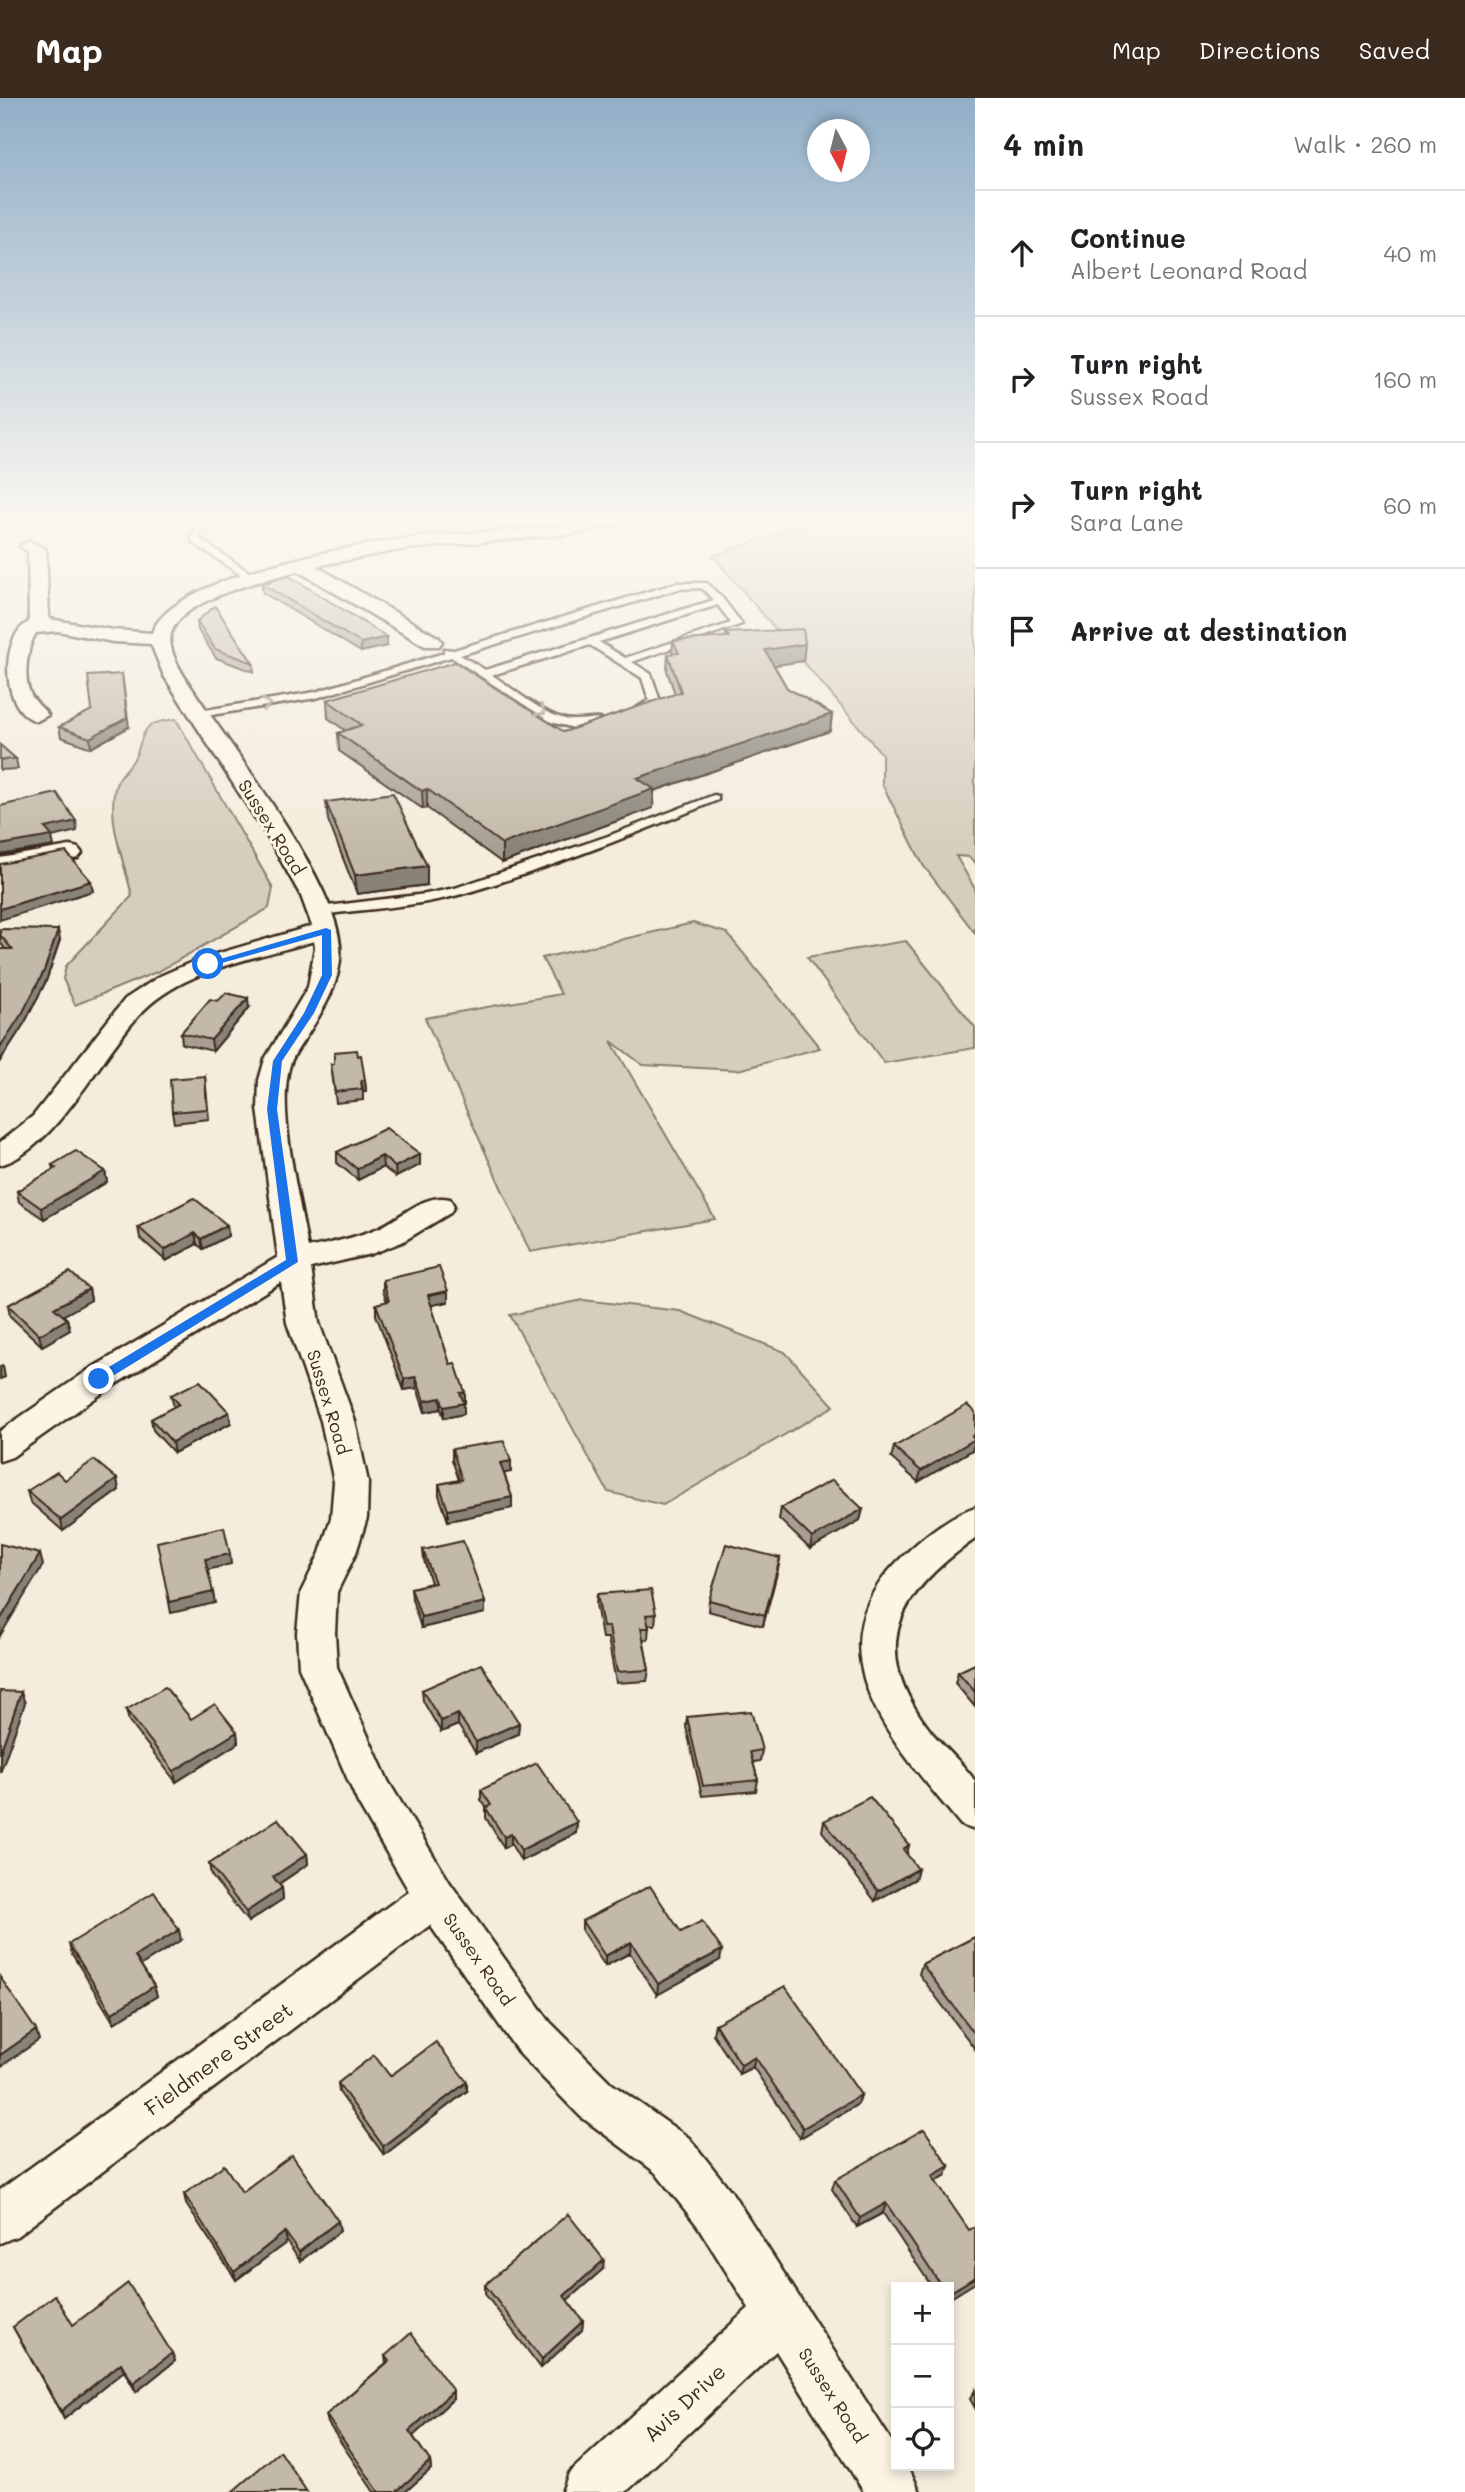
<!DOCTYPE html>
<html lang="en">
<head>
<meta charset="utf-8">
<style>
  :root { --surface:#fff; --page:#f6f6f6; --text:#202124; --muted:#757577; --line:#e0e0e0; --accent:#3b2a1e }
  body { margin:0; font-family:Mali,sans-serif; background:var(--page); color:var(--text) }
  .controls { position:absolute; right:21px; bottom:21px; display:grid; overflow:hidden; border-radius:0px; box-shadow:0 4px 10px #0003 }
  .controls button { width:63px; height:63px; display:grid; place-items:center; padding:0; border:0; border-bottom:2px solid var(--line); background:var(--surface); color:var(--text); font:35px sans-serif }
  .compass { position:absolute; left:807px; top:21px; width:63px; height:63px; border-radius:50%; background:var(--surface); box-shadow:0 4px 10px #0003; rotate:173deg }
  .stop { position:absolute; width:21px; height:21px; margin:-16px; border:5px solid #1a73e8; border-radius:50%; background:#fff }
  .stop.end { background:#1a73e8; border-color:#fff; box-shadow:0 2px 7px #0008 }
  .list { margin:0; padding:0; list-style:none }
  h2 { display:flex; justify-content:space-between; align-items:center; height:91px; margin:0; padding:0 28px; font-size:30px }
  h2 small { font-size:23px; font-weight:400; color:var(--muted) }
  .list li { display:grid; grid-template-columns:46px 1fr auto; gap:21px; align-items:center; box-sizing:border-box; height:126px; padding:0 28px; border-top:2px solid var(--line) }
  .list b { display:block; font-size:26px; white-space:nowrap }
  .list p { margin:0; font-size:23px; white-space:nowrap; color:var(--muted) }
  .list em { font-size:23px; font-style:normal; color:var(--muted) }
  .icon { flex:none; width:38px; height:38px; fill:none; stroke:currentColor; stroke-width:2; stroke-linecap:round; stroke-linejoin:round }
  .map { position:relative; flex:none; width:975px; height:2394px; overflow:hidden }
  header { display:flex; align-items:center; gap:42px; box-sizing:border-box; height:98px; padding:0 35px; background:var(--accent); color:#fff }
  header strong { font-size:33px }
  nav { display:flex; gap:38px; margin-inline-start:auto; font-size:24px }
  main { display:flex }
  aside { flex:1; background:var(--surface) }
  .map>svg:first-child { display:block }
  .green { fill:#d6cdbd; stroke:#887c6e; stroke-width:2 }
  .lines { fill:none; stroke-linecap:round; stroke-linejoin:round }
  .service-casing { stroke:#3b2a1e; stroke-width:5 }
  .minor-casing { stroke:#3b2a1e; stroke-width:5 }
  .service { fill:#fcf5e5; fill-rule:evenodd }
  .minor { fill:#fcf5e5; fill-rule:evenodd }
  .wall { fill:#a89f92; stroke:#3b2a1e; stroke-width:2 }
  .shaded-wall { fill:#888277; stroke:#3b2a1e; stroke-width:2 }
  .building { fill:#c3b9aa; stroke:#3b2a1e; stroke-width:2 }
  .oneway { stroke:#9c9082 }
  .route { fill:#1a73e8 }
  .labels { text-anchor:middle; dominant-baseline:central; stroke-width:6; stroke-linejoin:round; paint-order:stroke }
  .street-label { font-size:18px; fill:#3b2a1e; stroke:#fcf5e5 }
  .near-street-label { font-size:21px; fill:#3b2a1e; stroke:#fcf5e5 }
</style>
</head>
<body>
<header>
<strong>Map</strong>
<nav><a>Map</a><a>Directions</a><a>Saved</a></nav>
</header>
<main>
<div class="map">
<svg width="975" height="2394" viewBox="0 0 975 2394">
  <rect width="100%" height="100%" fill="#f4eddd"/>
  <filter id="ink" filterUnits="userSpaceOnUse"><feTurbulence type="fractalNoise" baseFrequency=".0143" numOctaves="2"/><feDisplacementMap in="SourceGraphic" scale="14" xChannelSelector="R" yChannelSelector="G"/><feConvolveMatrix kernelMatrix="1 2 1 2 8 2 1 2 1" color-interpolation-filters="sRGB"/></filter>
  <g filter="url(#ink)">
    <g class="green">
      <polygon points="825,419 975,419 975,766 969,759 956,758 975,791 975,835 923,767 882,686 882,656 713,458"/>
      <path d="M176,621l97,169 -4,20 -110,63 -84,34 -12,-26 3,-13 66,-70c-8,-36 -26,-76 -16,-111 4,-12 17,-20 21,-32 9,-27 7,-30 39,-34z"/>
      <polygon points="693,825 727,835 820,950 738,972 643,967 611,943 715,1121 530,1154 425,920 561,896 542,860"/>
      <polygon points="906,843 975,929 975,950 884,965 807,859"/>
      <polygon points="583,1202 680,1213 785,1254 834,1308 663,1407 608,1394 510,1217"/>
    </g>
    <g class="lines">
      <g class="service-casing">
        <g id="service">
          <polygon points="201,427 208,429 200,436 200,441 256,479 256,483 250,483 192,444 192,435"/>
          <path d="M677,485h30l16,16 19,25 -110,38 19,12 9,27 -18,11 -9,-2 16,-10 -7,-22 -52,-33 -98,30c20,13 47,36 70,43 14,6 36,-4 47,4l-1,2 -34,4 -23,-6 -100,-65 -135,41 -117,19 -5,-3 5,-3 116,-19 129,-39v-4l10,1zM702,490l12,12 -229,70 -25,-15 218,-66zM718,507l13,18 -106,35 -26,-16z"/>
          <path d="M714,697l4,1v4c-84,34 -169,69 -256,94 -46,13 -96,15 -143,21l-6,-4 6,-4 107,-13 29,-6 153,-52z"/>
        </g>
      </g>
      <g class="minor-casing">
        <g id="minor">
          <path d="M604,419h30l-3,4 -61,13 -165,15 -89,17 123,72 3,4 -3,4h-14l-127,-75c-31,8 -115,28 -126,60 -6,14 5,33 12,45 41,65 150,199 156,269 3,35 -16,64 -34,92 -6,9 -13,18 -16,28 -14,44 10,136 18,183 23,-5 46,-10 68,-19 24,-9 47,-37 74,-30l4,7 -4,7 -48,29 -31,12 -60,14 8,55 36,98 13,61 -1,36 -11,35 -19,39 -2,41 2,34 51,114 62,102 100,139 62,62 77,54 42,53 165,257v18h12l12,26h-56l-88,-141 -150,141h-64l7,-19 180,-165 -52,-83 -42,-53 -75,-56 -62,-64 -88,-127 -413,311 -17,7v-53l409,-299 -51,-88 -59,-136 -2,-34 4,-41 19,-39 11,-35 3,-36 -13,-61 -34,-98 -6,-41 -170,105 -99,70 -12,4v-30l87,-60 191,-114 -20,-148 1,-29 6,-21 43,-72 7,-40 -1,-6c-56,17 -128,27 -171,70 -40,40 -87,139 -143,154v-23l33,-26 92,-117 35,-23 39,-17 113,-33 -11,-30 -31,-55 -106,-165 -13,-32 -38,-2 -55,-11 -22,2c-9,14 -13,44 -6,60 4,9 12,14 18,22l-11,6c-37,-9 -37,-86 -8,-99l-1,-70 -8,-6 9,-5 17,8 3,70 64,11 39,3c18,-56 198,-87 252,-94 66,-9 135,-5 200,-22z"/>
          <polygon points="70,748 78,750 82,755 78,760 0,774 0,760"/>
          <path d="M975,1409v32c-76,53 -109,107 -46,190 10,14 40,40 46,53 0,11 0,35 0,48l-14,-5c-61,-75 -155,-170 -64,-263 21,-21 49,-45 78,-55z"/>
        </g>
      </g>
      <use href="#service" class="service"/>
      <use href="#minor" class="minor"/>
    </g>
    <g class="wall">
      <polygon points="262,486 387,539 387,548 361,554 263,495"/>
      <polygon points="197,523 253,565 254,574 216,560 198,532"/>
      <polygon points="726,535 805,546 803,563 774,567 787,590 832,616 830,633 654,693 653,710 502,765 427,710 423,711 339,653 338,635 346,633 328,620 327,602 564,634 675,596 667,573 668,556 672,556 673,543 725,539"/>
      <polygon points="92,612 129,629 91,650 61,639 59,629"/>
      <polygon points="0,647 16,661 18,671 0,672"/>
      <polygon points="326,704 427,787 357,796 328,722"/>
      <polygon points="0,831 60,842 46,883 25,924 0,963 0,851 5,851 0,844"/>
      <polygon points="249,910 213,953 182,946 181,935"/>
      <polygon points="331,966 365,982 366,993 363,993 363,1002 336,1005"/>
      <polygon points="205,978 209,1021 174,1025 172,1014"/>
      <polygon points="337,1054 420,1056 420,1067 396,1079 383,1069 358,1082 337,1065"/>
      <polygon points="52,1067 105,1073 107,1084 44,1121 19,1104 17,1093 53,1072"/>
      <polygon points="227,1127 228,1138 203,1151 197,1146 166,1163 140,1140 138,1129"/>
      <polygon points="383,1182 448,1193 448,1204 431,1207 450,1266 465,1305 464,1305 464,1316 444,1320 441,1311 425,1314 417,1290 404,1292 376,1217 376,1206 387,1204 383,1193"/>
      <polygon points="89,1191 91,1202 63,1217 67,1221 70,1232 42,1248 10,1218 8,1207"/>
      <polygon points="171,1297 231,1325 174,1355 153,1332 151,1321 174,1309"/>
      <polygon points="974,1346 972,1352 918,1384 891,1360 894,1349"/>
      <polygon points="452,1351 511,1363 511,1374 504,1375 512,1399 512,1410 448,1423 439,1397 439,1386 459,1382 452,1362"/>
      <polygon points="117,1381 119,1392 63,1433 30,1404 27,1393 65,1382"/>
      <polygon points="781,1410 863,1411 860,1422 810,1451 779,1421"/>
      <polygon points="423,1452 485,1504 485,1515 421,1530 412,1501 411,1490 431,1485 424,1462"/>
      <polygon points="780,1460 778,1471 763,1528 708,1513 709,1502"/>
      <polygon points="597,1496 656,1516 655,1527 649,1527 648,1541 643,1541 649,1572 647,1583 616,1585 608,1540 602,1540 596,1506"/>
      <polygon points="975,1566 975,1609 955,1585 958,1574"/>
      <polygon points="422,1592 519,1625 518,1636 476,1655 458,1627 441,1634 423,1603"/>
      <polygon points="126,1612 237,1634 238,1645 176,1684 129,1623"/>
      <polygon points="687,1619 762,1652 760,1663 753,1664 758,1682 756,1693 702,1698 686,1629"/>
      <polygon points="481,1692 577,1724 576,1735 521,1763 511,1746 504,1750 486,1720 486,1709 481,1702"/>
      <polygon points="824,1723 909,1747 907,1756 915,1781 875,1803 822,1733"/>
      <polygon points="307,1756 308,1766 279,1786 282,1790 283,1801 248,1824 211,1777 209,1766"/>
      <polygon points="582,1823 681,1834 720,1862 657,1897 630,1855 605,1868 582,1833"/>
      <polygon points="975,1839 975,1951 919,1876 922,1866"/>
      <polygon points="181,1842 141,1867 154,1888 157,1898 114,1925 72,1856 69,1846"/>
      <polygon points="715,1926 861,1997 858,2006 800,2040 753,1969 739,1976 713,1936"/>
      <polygon points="390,1978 467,1993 384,2057 339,1994 338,1985"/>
      <polygon points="949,2068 946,2077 935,2083 949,2189 932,2189 883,2115 857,2129 832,2091 835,2082"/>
      <polygon points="242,2094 338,2123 340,2133 300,2163 287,2144 236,2182 186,2106 184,2096"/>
      <polygon points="603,2171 567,2202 583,2223 582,2232 541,2270 485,2196 485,2187"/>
      <polygon points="73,2227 172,2255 175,2263 136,2294 124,2273 64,2321 13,2229"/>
      <polygon points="385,2258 453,2293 453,2301 413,2338 430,2363 431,2371 405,2394 374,2394 328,2325 326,2317 386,2265"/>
      <polygon points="975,2292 975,2310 970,2301"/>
    </g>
    <g class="shaded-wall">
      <polygon points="387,539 387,548 361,554 361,545"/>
      <polygon points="805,546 803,563 763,569 765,552"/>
      <polygon points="122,576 129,629 91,650 90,640"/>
      <polygon points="832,616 830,633 654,693 653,710 502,765 502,746 637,680"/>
      <polygon points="427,691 427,710 423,711 422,693"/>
      <polygon points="76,723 77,733 52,739 54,748 0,757 0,747 45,730"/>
      <polygon points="427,768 427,787 357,796 355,777"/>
      <polygon points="91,783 93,793 0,822 0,811"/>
      <polygon points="58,832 60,842 46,883 25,924 0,963 0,949"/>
      <polygon points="248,900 249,910 213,953 211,942"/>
      <polygon points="361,982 365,982 366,993 363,993"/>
      <polygon points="420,1056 420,1067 396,1079 395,1069"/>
      <polygon points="382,1058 383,1069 358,1082 357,1071"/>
      <polygon points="105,1073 107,1084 44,1121 41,1110"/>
      <polygon points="227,1127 228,1138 203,1151 201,1141"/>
      <polygon points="195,1135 197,1146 166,1163 164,1152"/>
      <polygon points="89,1191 91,1202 57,1221 54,1210"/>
      <polygon points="448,1193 448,1204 428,1208 428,1197"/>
      <polygon points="67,1221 70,1232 42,1248 39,1237"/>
      <polygon points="3,1268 5,1279 0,1281 0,1269"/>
      <polygon points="416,1279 417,1290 404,1292 404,1281"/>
      <polygon points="465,1294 465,1305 460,1306 464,1305 464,1316 444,1320 444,1309 460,1295"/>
      <polygon points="441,1300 441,1311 425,1314 424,1303"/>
      <polygon points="229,1314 231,1325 174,1355 172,1344"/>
      <polygon points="975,1336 975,1345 972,1352 918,1384 921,1373"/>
      <polygon points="511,1363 511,1374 500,1376 500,1365"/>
      <polygon points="117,1381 119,1392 63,1433 61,1422"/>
      <polygon points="512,1399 512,1410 448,1423 448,1412"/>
      <polygon points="863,1411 860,1422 810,1451 812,1440"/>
      <polygon points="40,1456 43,1467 0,1538 0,1522"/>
      <polygon points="230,1456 231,1466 207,1472 205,1461"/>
      <polygon points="780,1460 778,1471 763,1528 765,1517"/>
      <polygon points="213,1494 215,1505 171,1515 169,1504"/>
      <polygon points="485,1504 485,1515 421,1530 421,1519"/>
      <polygon points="21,1594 25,1605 0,1675 0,1655"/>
      <polygon points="458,1616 458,1627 441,1634 441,1623"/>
      <polygon points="519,1625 518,1636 476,1655 476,1644"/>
      <polygon points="237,1634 238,1645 176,1684 174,1673"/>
      <polygon points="577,1724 576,1735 521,1763 521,1752"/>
      <polygon points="511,1736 511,1746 504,1750 504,1739"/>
      <polygon points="909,1747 906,1758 903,1751"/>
      <polygon points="307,1756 308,1766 274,1789 273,1779"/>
      <polygon points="918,1771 915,1781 875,1803 878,1793"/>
      <polygon points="282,1790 283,1801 248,1824 246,1814"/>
      <polygon points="179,1832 181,1842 138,1869 135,1858"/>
      <polygon points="631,1844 630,1855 605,1868 605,1858"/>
      <polygon points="722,1852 720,1862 657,1897 658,1886"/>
      <polygon points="154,1888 157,1898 114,1925 112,1915"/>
      <polygon points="36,1932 39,1942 0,1969 0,1957"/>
      <polygon points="755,1959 753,1969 739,1976 741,1967"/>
      <polygon points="467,1984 467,1993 384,2057 383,2048"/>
      <polygon points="861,1997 858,2006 800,2040 803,2030"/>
      <polygon points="949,2068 946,2077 928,2088 932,2078"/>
      <polygon points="886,2105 883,2115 857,2129 860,2120"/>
      <polygon points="338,2123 340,2133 300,2163 299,2154"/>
      <polygon points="285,2134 287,2144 236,2182 234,2174"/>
      <polygon points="604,2162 603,2171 563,2206 564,2198"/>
      <polygon points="975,2179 975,2185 949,2201 949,2195"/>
      <polygon points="583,2223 582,2232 541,2270 542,2261"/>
      <polygon points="172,2255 175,2263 136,2294 133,2285"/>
      <polygon points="121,2265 124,2273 64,2321 61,2313"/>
      <polygon points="453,2293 453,2301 410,2341 409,2333"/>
      <polygon points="430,2363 431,2371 405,2394 396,2394"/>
    </g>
    <g class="building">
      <polygon points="289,478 387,539 361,545 262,486"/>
      <polygon points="215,508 253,565 215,551 197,523"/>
      <polygon points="803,531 805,546 765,552 787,590 832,616 637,680 654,691 502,746 427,691 422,693 338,635 362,627 327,602 455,564 564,634 681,594 668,556 679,555 673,543 729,539 726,535"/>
      <polygon points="122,576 127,620 90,640 59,629 92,612 88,578"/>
      <polygon points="0,647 16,661 0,662"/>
      <polygon points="57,695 76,723 45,730 52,738 0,747 0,708"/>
      <polygon points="393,695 427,768 355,777 326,704"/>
      <polygon points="66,754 91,783 0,811 0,766"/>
      <polygon points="0,831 58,832 44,873 23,914 0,949 0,851 12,851 0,837"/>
      <polygon points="226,895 248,900 211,942 181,935 210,901 218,903"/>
      <polygon points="357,952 358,958 361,957 365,982 361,982 362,991 335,994 331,966 334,966 334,954"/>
      <polygon points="205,978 207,1011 172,1014 170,981"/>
      <polygon points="386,1030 420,1056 395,1069 382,1058 357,1071 337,1054"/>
      <polygon points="76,1053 105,1073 41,1110 17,1093 56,1070 52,1067"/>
      <polygon points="194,1100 227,1127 201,1141 195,1135 164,1152 138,1129"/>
      <polygon points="439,1169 448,1193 428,1197 450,1266 455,1265 465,1294 460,1295 464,1305 444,1309 441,1300 424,1303 416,1279 404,1281 376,1206 389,1203 383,1182"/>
      <polygon points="70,1174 89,1191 54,1210 67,1221 39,1237 8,1207"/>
      <polygon points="200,1283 229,1314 172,1344 151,1321 179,1306 171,1297"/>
      <polygon points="967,1307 975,1314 975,1336 972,1338 975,1341 921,1373 894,1349"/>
      <polygon points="504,1343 511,1363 500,1365 512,1399 448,1412 439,1386 462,1382 452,1351"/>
      <polygon points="94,1362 117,1381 61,1422 27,1393 57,1374 65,1382"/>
      <polygon points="832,1382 863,1411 812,1440 781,1410"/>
      <polygon points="224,1429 230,1456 205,1461 213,1494 169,1504 157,1444"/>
      <polygon points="463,1443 485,1504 421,1519 411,1490 435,1485 423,1452"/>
      <polygon points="0,1446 40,1456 0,1522"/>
      <polygon points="726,1446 780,1460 765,1517 709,1502"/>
      <polygon points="651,1492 656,1516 646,1517 649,1530 641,1530 649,1572 617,1574 609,1529 603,1529 597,1496"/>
      <polygon points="481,1566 519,1625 476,1644 458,1616 441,1623 422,1592"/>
      <polygon points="975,1566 975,1594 958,1574"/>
      <polygon points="165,1589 191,1621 215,1606 237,1634 174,1673 126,1612"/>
      <polygon points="0,1593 21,1594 0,1655"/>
      <polygon points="751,1613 762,1652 750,1654 758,1682 703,1688 687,1619"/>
      <polygon points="537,1665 577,1724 521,1752 511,1736 504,1739 486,1710 491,1707 481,1692"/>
      <polygon points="870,1699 909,1747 903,1751 918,1771 878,1793 824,1723"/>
      <polygon points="278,1721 307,1756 273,1779 282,1790 246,1814 209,1766"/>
      <polygon points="650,1788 681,1834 702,1823 722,1852 658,1886 631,1844 605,1858 582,1823"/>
      <polygon points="154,1794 179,1832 135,1858 154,1888 112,1915 69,1846"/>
      <polygon points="975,1839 975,1936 922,1866"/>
      <polygon points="0,1879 36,1932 0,1957"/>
      <polygon points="785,1888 861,1997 803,2030 755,1959 741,1967 715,1926"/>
      <polygon points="436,1944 467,1984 383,2048 338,1985 374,1957 390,1978"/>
      <polygon points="924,2031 949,2068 932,2078 969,2132 975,2129 975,2179 949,2195 949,2189 942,2189 886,2105 860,2120 835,2082"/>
      <polygon points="292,2057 338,2123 299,2154 285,2134 234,2174 184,2096 224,2067 242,2094"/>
      <polygon points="568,2116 604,2162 564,2198 583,2223 542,2261 485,2187"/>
      <polygon points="128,2185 172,2255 133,2285 121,2265 61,2313 13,2229 55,2197 73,2227"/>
      <polygon points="411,2235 453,2293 409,2333 430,2363 396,2394 379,2394 326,2317 389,2263 385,2258"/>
      <polygon points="280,2353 307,2394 232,2394"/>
    </g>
    <defs><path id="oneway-chevron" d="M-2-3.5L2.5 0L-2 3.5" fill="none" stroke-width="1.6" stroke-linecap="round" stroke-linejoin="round" transform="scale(1.75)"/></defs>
    <g class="oneway">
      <use href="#oneway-chevron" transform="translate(266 606) rotate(-9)"/>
      <use href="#oneway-chevron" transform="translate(541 613) rotate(32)"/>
    </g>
  </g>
  <linearGradient id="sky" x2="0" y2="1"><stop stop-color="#91aec7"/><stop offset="0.56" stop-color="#faf7f0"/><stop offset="1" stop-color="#faf7f0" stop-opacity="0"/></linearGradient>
  <rect width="975" height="754" fill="url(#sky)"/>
  <polygon class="route" points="326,830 331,832 332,877 314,915 282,963 277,1011 298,1164 103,1284 94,1284 94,1278 286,1162 267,1011 273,963 304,915 322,877 322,837 211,868 203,866"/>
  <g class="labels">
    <g class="street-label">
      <text transform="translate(272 729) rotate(58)">Sussex Road</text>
      <text transform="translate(329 1304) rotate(73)">Sussex Road</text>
      <text transform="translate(479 1861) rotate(55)">Sussex Road</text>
      <text transform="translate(833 2297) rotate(57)">Sussex Road</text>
    </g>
    <g class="near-street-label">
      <text transform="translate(218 1960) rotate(-36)">Fieldmere Street</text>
      <text transform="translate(684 2304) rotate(-43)">Avis Drive</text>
    </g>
  </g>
</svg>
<div class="controls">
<button>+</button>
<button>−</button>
<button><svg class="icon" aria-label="locate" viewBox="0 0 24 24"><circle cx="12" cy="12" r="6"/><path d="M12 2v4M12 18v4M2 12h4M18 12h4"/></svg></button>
</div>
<svg class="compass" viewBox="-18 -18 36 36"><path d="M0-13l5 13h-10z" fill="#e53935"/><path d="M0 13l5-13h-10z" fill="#757577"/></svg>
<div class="stop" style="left:208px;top:866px"></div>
<div class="stop end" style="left:99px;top:1281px"></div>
</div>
<aside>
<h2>4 min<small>Walk · 260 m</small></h2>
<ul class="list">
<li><svg class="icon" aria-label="ahead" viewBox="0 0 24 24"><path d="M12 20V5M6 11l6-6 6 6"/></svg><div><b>Continue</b><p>Albert Leonard Road</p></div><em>40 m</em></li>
<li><svg class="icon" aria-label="right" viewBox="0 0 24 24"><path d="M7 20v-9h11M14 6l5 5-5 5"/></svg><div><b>Turn right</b><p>Sussex Road</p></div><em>160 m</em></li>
<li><svg class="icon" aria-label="right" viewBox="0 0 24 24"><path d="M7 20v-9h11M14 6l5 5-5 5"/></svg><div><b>Turn right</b><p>Sara Lane</p></div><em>60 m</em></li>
<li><svg class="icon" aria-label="arrive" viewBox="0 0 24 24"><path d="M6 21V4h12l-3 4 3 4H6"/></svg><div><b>Arrive at destination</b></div></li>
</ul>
</aside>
</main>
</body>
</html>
